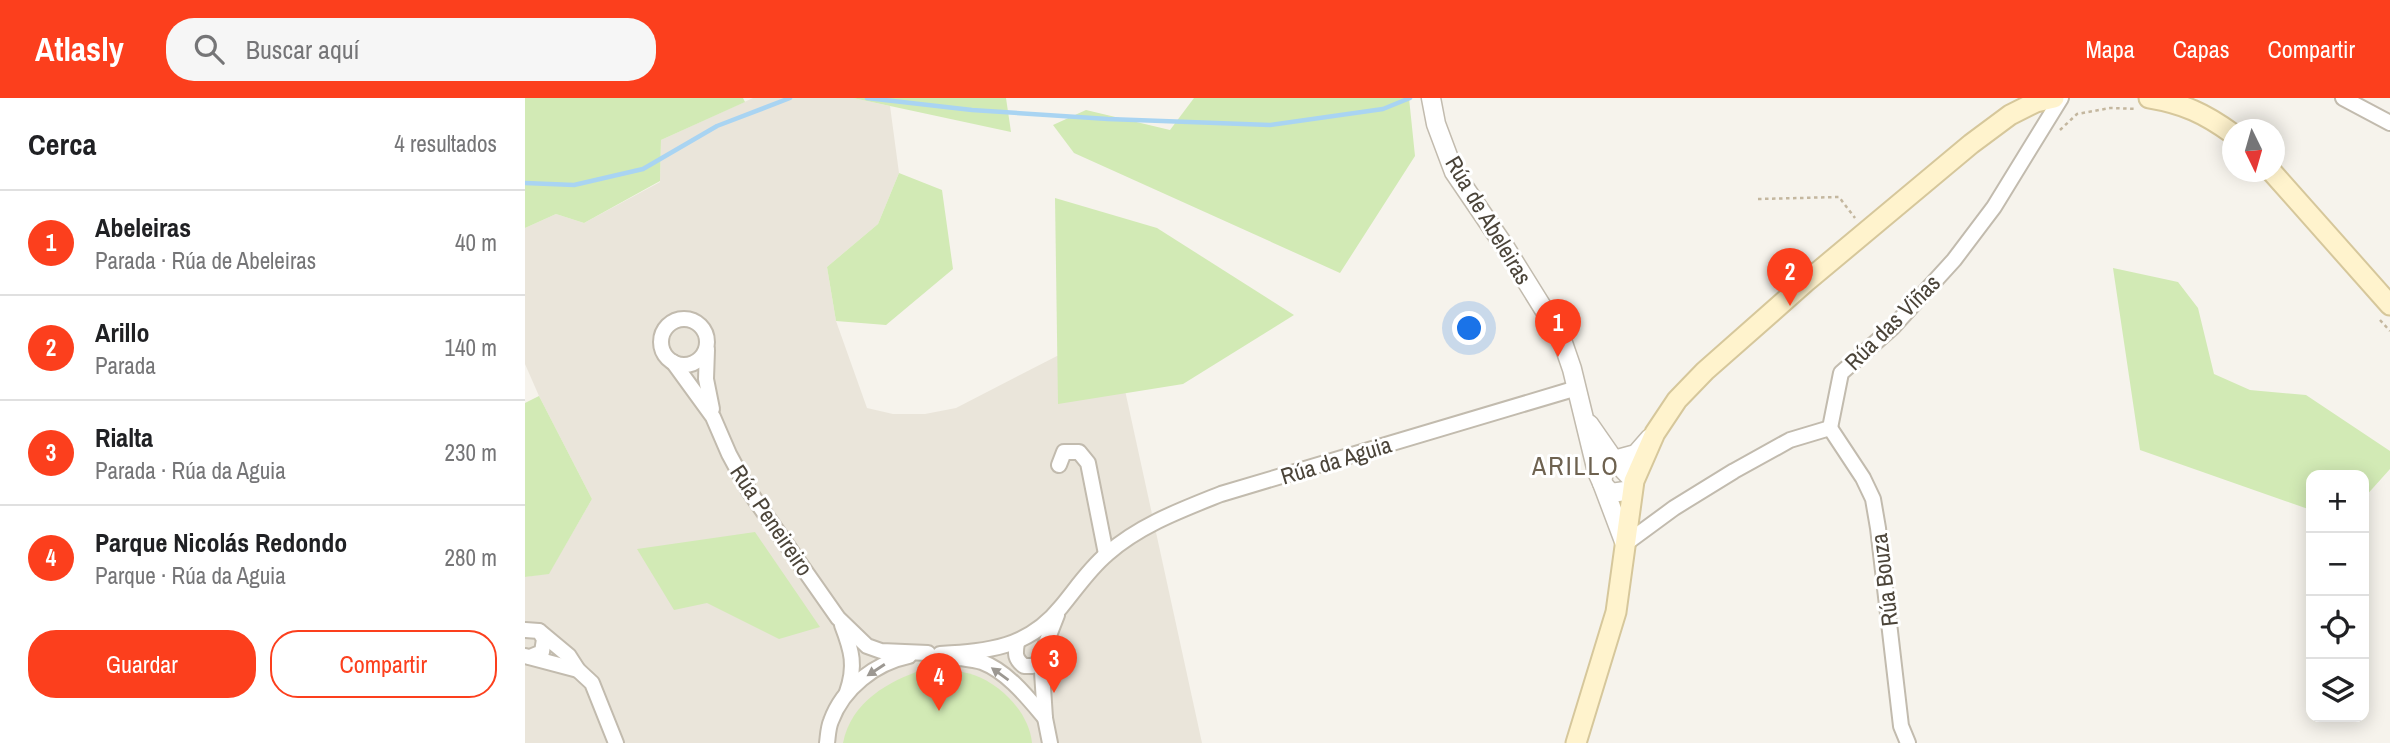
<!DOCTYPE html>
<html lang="es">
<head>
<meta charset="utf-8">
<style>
  :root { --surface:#fff; --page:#f6f6f6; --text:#202124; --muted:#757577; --line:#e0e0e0; --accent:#fc3f1d }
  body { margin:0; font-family:"Archivo Narrow",sans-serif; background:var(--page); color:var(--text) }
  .controls { position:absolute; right:21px; bottom:21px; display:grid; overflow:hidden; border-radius:14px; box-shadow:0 4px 18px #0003 }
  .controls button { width:63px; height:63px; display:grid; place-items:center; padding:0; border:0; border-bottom:2px solid var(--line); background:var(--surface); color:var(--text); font:35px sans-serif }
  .compass { position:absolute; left:1697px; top:21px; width:63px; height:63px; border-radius:50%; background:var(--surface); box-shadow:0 4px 18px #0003; rotate:175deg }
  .you { position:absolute; left:945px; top:231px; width:24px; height:24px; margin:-18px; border:5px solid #fff; border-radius:50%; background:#1a73e8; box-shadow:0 0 0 10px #1a73e833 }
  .badge { display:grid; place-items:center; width:46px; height:46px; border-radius:50%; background:var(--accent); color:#fff; font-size:23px; font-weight:700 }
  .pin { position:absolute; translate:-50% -58px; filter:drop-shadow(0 2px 4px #0008) }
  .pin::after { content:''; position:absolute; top:37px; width:24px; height:21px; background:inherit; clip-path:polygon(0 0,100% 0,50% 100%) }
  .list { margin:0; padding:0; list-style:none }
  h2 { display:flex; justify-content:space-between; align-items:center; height:91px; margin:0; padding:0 28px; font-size:30px }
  h2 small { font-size:23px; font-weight:400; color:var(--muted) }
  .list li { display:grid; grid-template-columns:46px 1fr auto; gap:21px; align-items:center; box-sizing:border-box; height:105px; padding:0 28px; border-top:2px solid var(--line) }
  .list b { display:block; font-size:26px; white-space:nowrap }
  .list p { margin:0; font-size:23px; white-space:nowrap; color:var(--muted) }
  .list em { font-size:23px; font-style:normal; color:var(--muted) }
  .actions { display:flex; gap:14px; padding:21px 28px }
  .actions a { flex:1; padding:16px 0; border:2px solid var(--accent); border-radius:28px; text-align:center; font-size:24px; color:var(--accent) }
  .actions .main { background:var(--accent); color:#fff }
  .icon { flex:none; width:38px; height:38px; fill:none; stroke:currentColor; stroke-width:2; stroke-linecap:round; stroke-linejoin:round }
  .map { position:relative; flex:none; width:1865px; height:645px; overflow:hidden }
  header { display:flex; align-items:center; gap:42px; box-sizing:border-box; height:98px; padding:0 35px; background:var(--accent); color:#fff }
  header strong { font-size:33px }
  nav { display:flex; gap:38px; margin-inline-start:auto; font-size:24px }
  .search { width:490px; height:63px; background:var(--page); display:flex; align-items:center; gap:18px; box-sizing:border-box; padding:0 24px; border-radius:28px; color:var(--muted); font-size:26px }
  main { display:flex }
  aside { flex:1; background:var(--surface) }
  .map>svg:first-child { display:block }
  .residential { fill:#eae5da }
  .green { fill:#d2eab5 }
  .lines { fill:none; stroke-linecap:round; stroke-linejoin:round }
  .stream { stroke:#a9d4f2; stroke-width:4.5 }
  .minor-casing { stroke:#c2bbae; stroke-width:18 }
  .tertiary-casing { stroke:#c2bbae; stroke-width:21 }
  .secondary-casing { stroke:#d6c79b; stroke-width:23 }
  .path { stroke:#c4b79f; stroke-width:2.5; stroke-dasharray:3.5 3.5; stroke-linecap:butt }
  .minor { stroke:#fff; stroke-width:14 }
  .tertiary { stroke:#fff; stroke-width:18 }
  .secondary { stroke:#fff3cd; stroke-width:19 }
  .oneway { fill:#9c9892 }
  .labels { text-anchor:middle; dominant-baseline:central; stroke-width:6; stroke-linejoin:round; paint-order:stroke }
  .street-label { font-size:23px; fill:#4b4439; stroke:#fff }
  .quarter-label { font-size:26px; letter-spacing:2px; fill:#6e6250; stroke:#fff }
</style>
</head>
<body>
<header>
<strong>Atlasly</strong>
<div class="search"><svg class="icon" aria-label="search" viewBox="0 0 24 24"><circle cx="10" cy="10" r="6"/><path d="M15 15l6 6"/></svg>Buscar aquí</div>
<nav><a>Mapa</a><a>Capas</a><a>Compartir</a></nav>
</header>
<main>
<aside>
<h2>Cerca<small>4 resultados</small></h2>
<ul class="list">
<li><span class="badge">1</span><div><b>Abeleiras</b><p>Parada · Rúa de Abeleiras</p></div><em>40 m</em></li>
<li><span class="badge">2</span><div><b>Arillo</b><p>Parada</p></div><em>140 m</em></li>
<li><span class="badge">3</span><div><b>Rialta</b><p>Parada · Rúa da Aguia</p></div><em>230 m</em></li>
<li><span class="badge">4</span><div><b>Parque Nicolás Redondo</b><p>Parque · Rúa da Aguia</p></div><em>280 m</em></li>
</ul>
<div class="actions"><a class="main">Guardar</a><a>Compartir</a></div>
</aside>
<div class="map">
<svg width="1865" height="645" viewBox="0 0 1865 645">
  <rect width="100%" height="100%" fill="#f6f3ec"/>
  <polygon class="residential" points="228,0 328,0 365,8 374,75 353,126 302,169 311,223 342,310 368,316 400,316 431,310 532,258 589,242 677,645 0,645 0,479 24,475 67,401 14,298 0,266 0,130 31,116 59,125 135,84 136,42"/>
  <g class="green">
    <polygon points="0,0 218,0 220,4 136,42 135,83 59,125 31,116 0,130"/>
    <polygon points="328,0 481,0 486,34"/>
    <polygon points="669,0 884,0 890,58 815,175 549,55 528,27 561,12 645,32"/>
    <polygon points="374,75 417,92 428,171 361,227 311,223 302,169 353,126"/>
    <polygon points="530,100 632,130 769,217 658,286 533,306"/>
    <polygon points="1588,170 1653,184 1673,210 1689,276 1725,292 1781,297 1865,353 1865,371 1839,400 1839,377 1786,377 1786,412 1615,352"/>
    <polygon points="14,298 67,401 24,476 0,479 0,305"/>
    <polygon points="230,434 295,529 254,541 182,505 149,512 112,451"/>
    <path d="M400,571c16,0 33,1 49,6 28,10 55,38 58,68h-189c8,-41 45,-62 82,-74z"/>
  </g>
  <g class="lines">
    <g class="stream">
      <polyline points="342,0 447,12 583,21 745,27 858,11 885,0"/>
      <polyline points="0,85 49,87 118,71 192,28 265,0"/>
    </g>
    <g class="minor-casing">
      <g id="minor">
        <polyline points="1818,0 1865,25"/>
        <circle cx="159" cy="244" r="23"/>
        <polyline points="182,252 181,281 187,311"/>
        <polyline points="148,264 188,319 204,356 224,393 313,520 342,548 356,553 403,555"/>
        <polyline points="1305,330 1338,380 1348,401 1353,430 1376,628 1383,645"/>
        <polyline points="534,367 539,354 554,354 563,365 581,456"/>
        <polyline points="1100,446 1149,410 1209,373 1265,342 1305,330 1316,275 1368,229 1429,162 1469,109 1536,0"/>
        <path d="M317,527c10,26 14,41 5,67"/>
        <polyline points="0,532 14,533 19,541 17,554 5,559"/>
        <polyline points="14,533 44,558 53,572 67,585 91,645"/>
        <path d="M492,545c-2,11 -2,16 7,23h9l8,-6"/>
        <path d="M415,556c49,-3 88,-6 121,-47 15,-18 28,-38 46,-53 33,-29 74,-44 114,-60l356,-106"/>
        <polyline points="0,558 53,572"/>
        <path d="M435,560c7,1 15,2 22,4 26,10 46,36 63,56"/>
        <path d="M302,645c1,-7 1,-15 4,-22 12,-33 44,-58 78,-65"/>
        <polyline points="525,645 520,620 516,558 532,517"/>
      </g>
    </g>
    <g class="tertiary-casing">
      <g id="tertiary">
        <polyline points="906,0 911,26 929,74 980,149 1036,239 1047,271 1072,374 1077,385 1086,395 1107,392"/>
        <polyline points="1064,326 1089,362 1109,383"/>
        <polyline points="1100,446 1077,385 1079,373 1089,362 1111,356 1125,340"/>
      </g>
    </g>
    <g class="secondary-casing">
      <g id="secondary">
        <path d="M1624,0c35,6 55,15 84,36"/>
        <polyline points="1747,74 1865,207"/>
        <polyline points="1051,645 1091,514 1109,383 1130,335 1152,302 1180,273 1282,183 1446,46 1485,17 1511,4 1529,0"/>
      </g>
    </g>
    <g class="path">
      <polyline points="1535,32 1552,16 1585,10 1612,11"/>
      <polyline points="1724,74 1731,81"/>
      <polyline points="1233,101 1314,99 1330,120"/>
      <polyline points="1855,222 1865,233"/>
    </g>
    <use href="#minor" class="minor"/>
    <use href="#tertiary" class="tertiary"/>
    <use href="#secondary" class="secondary"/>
  </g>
  <defs><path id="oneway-solid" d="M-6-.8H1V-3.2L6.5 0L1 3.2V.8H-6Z" transform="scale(1.75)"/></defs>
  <g class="oneway">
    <use href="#oneway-solid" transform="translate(351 572) rotate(147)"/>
    <use href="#oneway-solid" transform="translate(475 576) rotate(-144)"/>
  </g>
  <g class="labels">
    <g class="street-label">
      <text transform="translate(964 122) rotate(59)">Rúa de Abeleiras</text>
      <text transform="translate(1367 224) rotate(-45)">Rúa das Viñas</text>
      <text transform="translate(811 362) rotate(-17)">Rúa da Aguia</text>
      <text transform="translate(247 422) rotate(56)">Rúa Peneireiro</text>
      <text transform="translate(1359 482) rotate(-97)">Rúa Bouza</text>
    </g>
    <g class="quarter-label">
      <text x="1051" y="367">ARILLO</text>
    </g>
  </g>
</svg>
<div class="controls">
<button>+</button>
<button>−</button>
<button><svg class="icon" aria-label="locate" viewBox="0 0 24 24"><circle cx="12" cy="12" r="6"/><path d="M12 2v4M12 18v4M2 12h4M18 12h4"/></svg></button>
<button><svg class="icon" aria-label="layers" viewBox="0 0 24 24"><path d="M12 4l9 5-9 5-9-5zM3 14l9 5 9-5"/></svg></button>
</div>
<svg class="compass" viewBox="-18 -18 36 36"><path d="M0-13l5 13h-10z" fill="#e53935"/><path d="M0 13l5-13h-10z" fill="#757577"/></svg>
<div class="you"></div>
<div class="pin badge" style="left:1033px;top:259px">1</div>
<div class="pin badge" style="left:1265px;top:208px">2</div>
<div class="pin badge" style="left:529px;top:595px">3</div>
<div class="pin badge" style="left:414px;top:613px">4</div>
</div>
</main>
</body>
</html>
